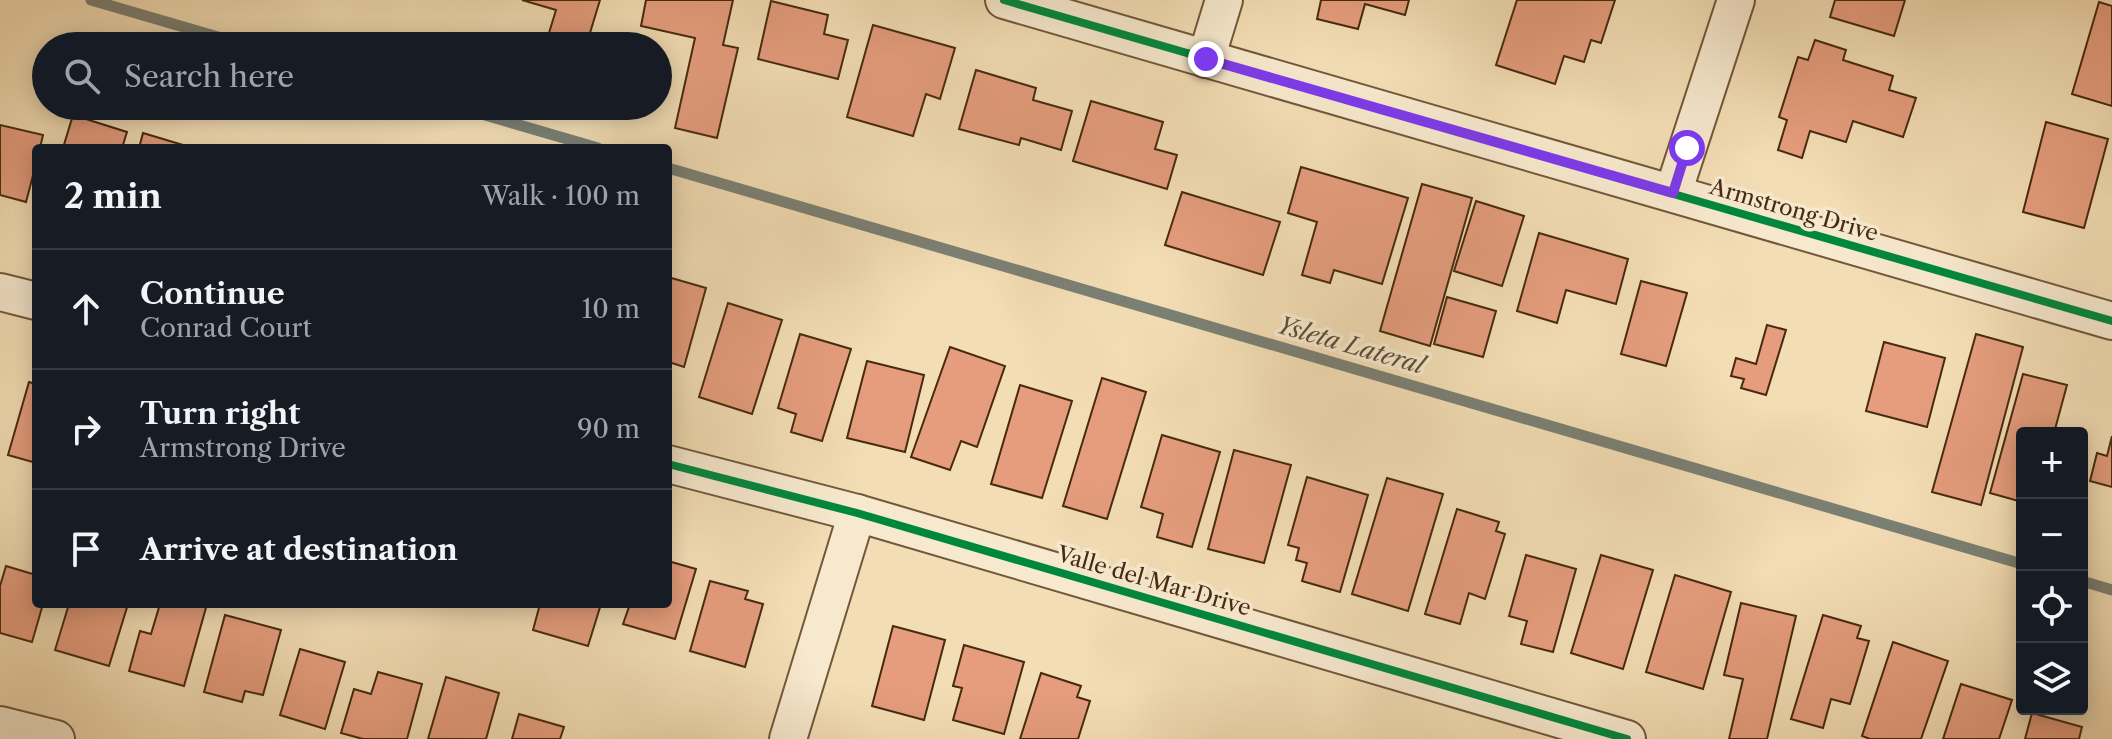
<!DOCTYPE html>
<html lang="en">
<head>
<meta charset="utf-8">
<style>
  :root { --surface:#171b24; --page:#20242c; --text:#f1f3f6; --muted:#9ea1a6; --line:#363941 }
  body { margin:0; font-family:"Libre Caslon Text",serif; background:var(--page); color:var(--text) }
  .controls { position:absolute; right:24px; bottom:24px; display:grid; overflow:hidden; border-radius:8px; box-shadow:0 4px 20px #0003 }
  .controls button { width:72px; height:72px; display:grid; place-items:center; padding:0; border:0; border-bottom:2px solid var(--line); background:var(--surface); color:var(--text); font:40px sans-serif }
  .stop { position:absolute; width:24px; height:24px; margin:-18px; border:6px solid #7c3aed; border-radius:50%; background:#fff }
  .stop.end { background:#7c3aed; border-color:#fff; box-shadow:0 2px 8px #0008 }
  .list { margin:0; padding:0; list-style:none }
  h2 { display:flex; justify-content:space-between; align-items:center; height:104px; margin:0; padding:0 32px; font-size:34px }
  h2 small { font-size:26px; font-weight:400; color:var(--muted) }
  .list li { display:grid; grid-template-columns:52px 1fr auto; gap:24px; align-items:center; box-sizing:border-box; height:120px; padding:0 32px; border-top:2px solid var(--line) }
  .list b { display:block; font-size:30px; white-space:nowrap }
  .list p { margin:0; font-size:26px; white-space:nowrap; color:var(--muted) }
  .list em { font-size:26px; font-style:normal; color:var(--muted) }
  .icon { flex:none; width:44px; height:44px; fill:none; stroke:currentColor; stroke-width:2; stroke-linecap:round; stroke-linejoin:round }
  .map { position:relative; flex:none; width:2112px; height:739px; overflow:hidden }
  .search { position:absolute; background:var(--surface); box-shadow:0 4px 20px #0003; left:32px; top:32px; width:640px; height:88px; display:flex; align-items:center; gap:20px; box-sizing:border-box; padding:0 28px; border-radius:44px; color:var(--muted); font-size:30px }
  .panel { position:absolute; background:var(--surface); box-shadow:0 4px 20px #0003; left:32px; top:144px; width:640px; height:464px; border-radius:8px }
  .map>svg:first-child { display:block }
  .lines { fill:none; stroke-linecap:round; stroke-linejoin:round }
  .stream { stroke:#7b8074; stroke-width:11 }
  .building { fill:#e59d7d; stroke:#472a11; stroke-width:2 }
  .minor-casing { stroke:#72573a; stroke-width:40 }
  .minor { stroke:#f7e9ce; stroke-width:36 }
  .cycleway-casing { stroke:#f7e9ce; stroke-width:13 }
  .cycleway { stroke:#00873e; stroke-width:8 }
  .route { stroke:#7c3aed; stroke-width:10 }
  .labels { text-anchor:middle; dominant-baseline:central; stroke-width:7; stroke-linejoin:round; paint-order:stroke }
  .street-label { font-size:22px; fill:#472a11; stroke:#f7e9ce }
  .water-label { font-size:24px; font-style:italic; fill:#5d4e3a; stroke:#f7e9ce }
</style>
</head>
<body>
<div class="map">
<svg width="2112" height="739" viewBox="0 0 2112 739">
  <rect width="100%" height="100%" fill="#f3ddb4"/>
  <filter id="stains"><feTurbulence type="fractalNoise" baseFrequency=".0025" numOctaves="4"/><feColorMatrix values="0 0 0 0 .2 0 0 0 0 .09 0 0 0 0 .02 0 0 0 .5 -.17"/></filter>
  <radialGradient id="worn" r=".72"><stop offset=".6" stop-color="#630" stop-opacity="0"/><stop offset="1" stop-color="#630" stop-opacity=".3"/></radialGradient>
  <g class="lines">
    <g class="stream">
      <polyline points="91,0 249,46"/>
      <polyline points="454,106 598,148"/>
      <polyline points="668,168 2022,564"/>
      <polyline points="2082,581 2112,590"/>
    </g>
  </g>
  <g class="building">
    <polygon points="522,0 600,0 586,46 545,46 556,10"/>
    <polygon points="646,0 733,0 723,45 738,48 717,138 675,128 695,38 641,26"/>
    <polygon points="1321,0 1409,0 1405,15 1365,4 1358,29 1317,19"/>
    <polygon points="1517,0 1615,0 1601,43 1591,40 1584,62 1564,56 1555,84 1496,65"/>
    <polygon points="1835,0 1905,0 1894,36 1830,17"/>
    <polygon points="771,1 828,15 824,34 848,40 838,79 758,59"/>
    <polygon points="2099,2 2112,6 2112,106 2072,94"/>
    <polygon points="873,25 955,48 940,99 926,94 913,136 847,117"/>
    <polygon points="1815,40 1846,50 1843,60 1893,76 1889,90 1916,98 1903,137 1853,121 1846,142 1810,131 1802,158 1778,150 1787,120 1779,117 1798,57 1808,60"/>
    <polygon points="976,70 1036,88 1033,100 1072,111 1061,150 1021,138 1019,145 959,129"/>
    <polygon points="1091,101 1163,122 1155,149 1177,155 1167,189 1073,161"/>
    <polygon points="73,115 127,132 122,148 63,148"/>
    <polygon points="2046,122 2108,139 2084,228 2023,212"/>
    <polygon points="0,125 43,135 40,148 36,148 36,164 26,202 0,195"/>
    <polygon points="143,133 193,148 139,148"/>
    <polygon points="1301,167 1408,198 1382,284 1334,270 1330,283 1302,275 1317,222 1288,213"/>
    <polygon points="1422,184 1472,198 1430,346 1380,331"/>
    <polygon points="1182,192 1280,222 1263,275 1165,245"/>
    <polygon points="1476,201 1524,216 1502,286 1454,271"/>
    <polygon points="1539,233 1628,259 1616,304 1566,290 1557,323 1517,311"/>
    <polygon points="668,277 706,288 684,367 669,362 668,367"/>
    <polygon points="1641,281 1687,293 1666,366 1621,354"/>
    <polygon points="1447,297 1496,311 1483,357 1434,344"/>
    <polygon points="728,303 782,320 752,414 699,397"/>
    <polygon points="1767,325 1786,330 1766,395 1741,388 1744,379 1731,376 1736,358 1756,364"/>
    <polygon points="800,334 851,349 822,441 791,432 796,414 778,408"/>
    <polygon points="1976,334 2023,347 1981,505 1932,492"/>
    <polygon points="1884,342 1945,358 1927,427 1866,411"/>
    <polygon points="950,347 1005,366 977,447 961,441 950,470 911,457"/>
    <polygon points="867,361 924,375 905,452 847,438"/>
    <polygon points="2023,374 2067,385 2054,433 2022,433 2022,502 1990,493"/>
    <polygon points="1102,378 1146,392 1107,519 1063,506"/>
    <polygon points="29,382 36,384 36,463 8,455"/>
    <polygon points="1020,385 1072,401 1042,498 991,484"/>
    <polygon points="1162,435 1220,452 1192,547 1157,537 1163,514 1141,507"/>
    <polygon points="2112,436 2112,487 2090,481 2097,453 2107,456"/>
    <polygon points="1234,450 1291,465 1264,563 1208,549"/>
    <polygon points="1307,477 1368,495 1340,592 1302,581 1307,563 1296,560 1299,548 1288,545"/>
    <polygon points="1387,478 1443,494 1408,611 1352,594"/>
    <polygon points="1457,509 1499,522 1496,531 1505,534 1485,599 1469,593 1460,624 1425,614"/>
    <polygon points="1526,555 1576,569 1553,652 1521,644 1527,621 1509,616"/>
    <polygon points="1601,555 1653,570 1623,669 1571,653"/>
    <polygon points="668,561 696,569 675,639 623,624 630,604 668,604"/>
    <polygon points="6,566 36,575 36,604 43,604 32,642 0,633 0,586"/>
    <polygon points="1675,575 1731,592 1703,689 1646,672"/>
    <polygon points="710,581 748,591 745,599 763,604 745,667 690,651"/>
    <polygon points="1741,603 1796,616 1767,739 1729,739 1743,679 1724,675"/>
    <polygon points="69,604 128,604 109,666 55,650"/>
    <polygon points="160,604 207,604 184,686 129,671 140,631 151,634"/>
    <polygon points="540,604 601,604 588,646 533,630"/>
    <polygon points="225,615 281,630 263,695 245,691 242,702 204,692"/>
    <polygon points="1823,615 1861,626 1857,638 1869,641 1850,704 1831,699 1823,728 1791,719"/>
    <polygon points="893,626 945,640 924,720 872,706"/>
    <polygon points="1893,642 1948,661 1921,739 1870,739 1862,736"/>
    <polygon points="964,645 1024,662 1004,734 953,720 962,688 953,686"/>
    <polygon points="300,649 345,662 325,729 280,715"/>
    <polygon points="378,672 422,684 407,739 363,739 341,733 354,689 371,694"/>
    <polygon points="1041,673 1081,686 1077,697 1090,701 1078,739 1020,739"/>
    <polygon points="446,677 499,693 486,739 428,739"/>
    <polygon points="1961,684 2012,700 1999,739 1943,739"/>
    <polygon points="2032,713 2082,727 2079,739 2025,739"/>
    <polygon points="519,714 564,727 560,739 512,739"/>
  </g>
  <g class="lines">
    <g class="minor-casing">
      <g id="minor">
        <polyline points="1004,0 2112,321"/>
        <polyline points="1206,59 1224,0"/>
        <polyline points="1673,193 1736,0"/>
        <polyline points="0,292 36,301"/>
        <polyline points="668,464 857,513 1627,739"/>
        <polyline points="0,725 56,739"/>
        <polyline points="788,739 857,513"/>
      </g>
    </g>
    <use href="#minor" class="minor"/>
    <g class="cycleway-casing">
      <g id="cycleway">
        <polyline points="1004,0 2112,321"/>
        <polyline points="668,464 857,513 1627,739"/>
      </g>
    </g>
    <use href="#cycleway" class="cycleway"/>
  </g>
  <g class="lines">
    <polyline class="route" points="1206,59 1673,193 1687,148"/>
  </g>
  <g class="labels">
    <g class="street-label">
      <text transform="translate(1794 210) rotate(16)">Armstrong Drive</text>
      <text transform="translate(1154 581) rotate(16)">Valle del Mar Drive</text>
    </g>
    <g class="water-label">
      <text transform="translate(1351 345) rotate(16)">Ysleta Lateral</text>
    </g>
  </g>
  <rect width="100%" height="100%" filter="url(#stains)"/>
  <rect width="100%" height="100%" fill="url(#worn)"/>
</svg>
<div class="controls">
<button>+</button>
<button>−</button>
<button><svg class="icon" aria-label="locate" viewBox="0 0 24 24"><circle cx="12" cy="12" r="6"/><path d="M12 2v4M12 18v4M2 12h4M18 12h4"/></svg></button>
<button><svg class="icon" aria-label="layers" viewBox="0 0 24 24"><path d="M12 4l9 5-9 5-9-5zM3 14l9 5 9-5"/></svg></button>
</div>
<div class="stop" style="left:1687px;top:148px"></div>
<div class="stop end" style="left:1206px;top:59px"></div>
<div class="search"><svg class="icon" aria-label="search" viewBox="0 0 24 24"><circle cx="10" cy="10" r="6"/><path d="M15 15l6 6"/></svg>Search here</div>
<section class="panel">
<h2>2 min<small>Walk · 100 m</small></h2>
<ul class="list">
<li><svg class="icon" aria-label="ahead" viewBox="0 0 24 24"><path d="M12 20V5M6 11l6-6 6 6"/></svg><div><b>Continue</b><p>Conrad Court</p></div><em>10 m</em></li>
<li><svg class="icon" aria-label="right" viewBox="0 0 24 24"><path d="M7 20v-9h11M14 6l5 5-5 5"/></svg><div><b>Turn right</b><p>Armstrong Drive</p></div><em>90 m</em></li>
<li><svg class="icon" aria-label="arrive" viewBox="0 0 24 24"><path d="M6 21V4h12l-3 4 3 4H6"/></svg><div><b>Arrive at destination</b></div></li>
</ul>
</section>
</div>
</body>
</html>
